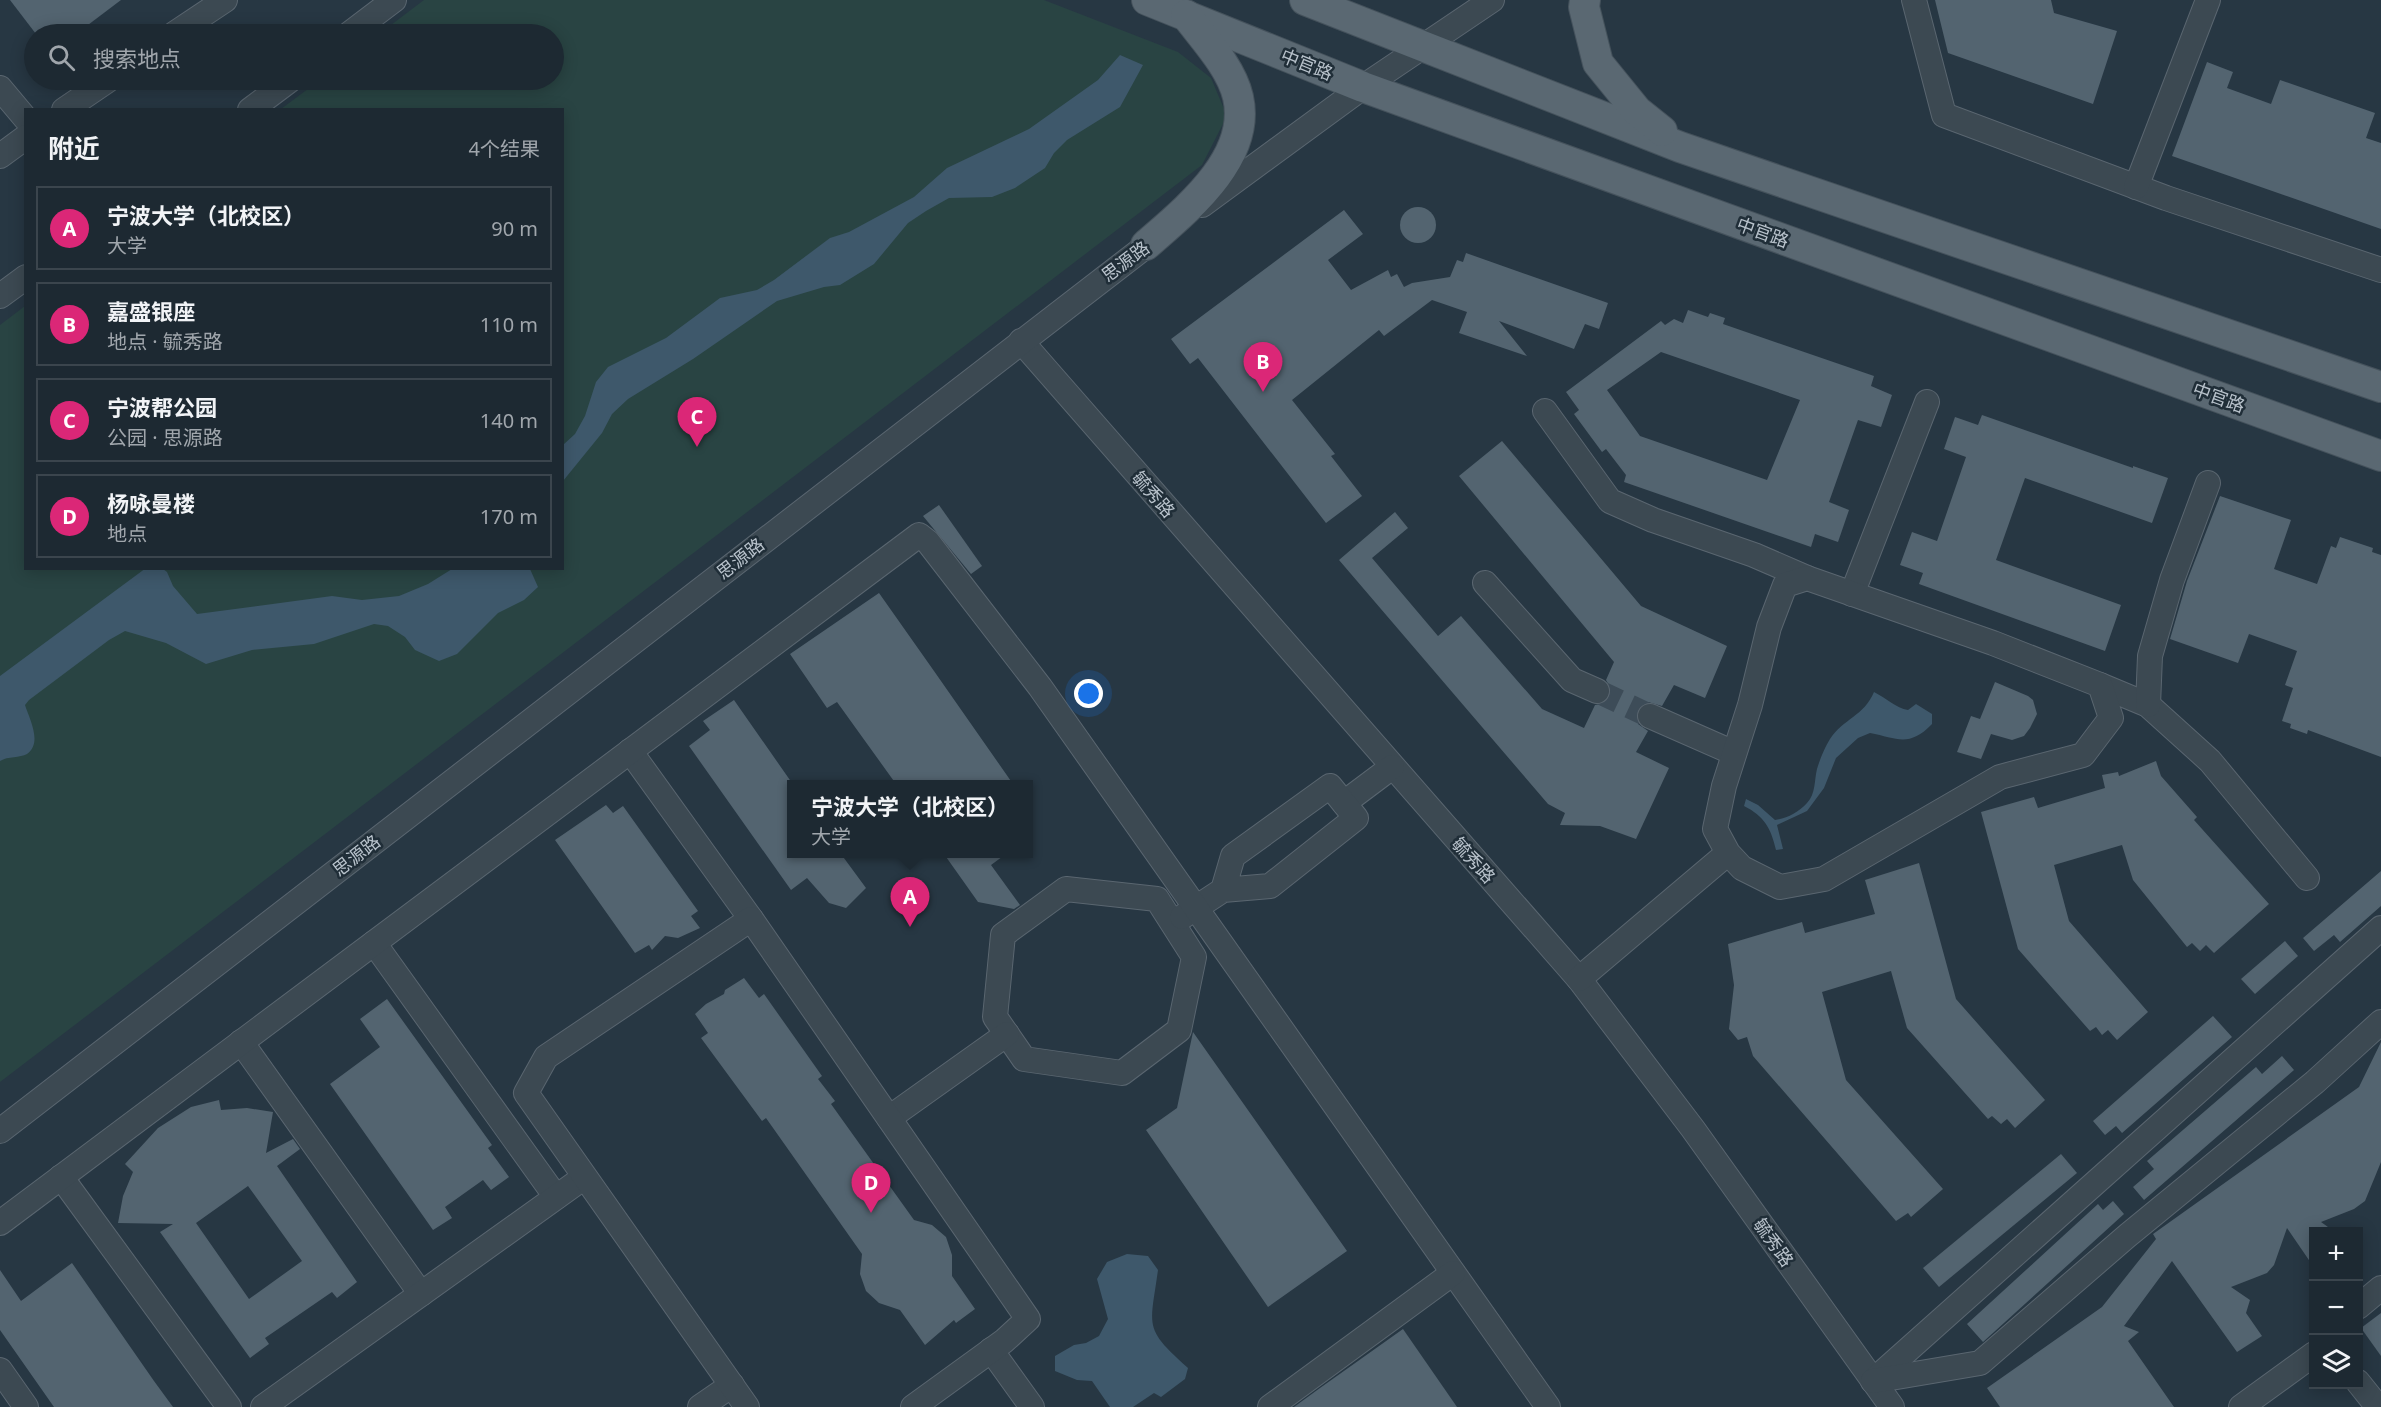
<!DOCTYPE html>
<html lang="zh">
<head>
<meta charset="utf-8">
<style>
  :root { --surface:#1d2932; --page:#2a353e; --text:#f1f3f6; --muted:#a0a6ac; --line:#3b454d; --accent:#db2777 }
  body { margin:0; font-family:"Noto Sans","Noto Sans SC",sans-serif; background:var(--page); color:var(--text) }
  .controls { position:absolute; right:18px; bottom:18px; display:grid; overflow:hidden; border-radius:0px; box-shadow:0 3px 15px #0003 }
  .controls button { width:54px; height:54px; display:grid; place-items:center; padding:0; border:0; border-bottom:2px solid var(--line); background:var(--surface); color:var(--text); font:30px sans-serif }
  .you { position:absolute; left:1089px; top:694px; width:21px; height:21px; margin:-15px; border:4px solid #fff; border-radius:50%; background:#1a73e8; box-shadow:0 0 0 9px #1a73e833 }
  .badge { display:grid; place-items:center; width:39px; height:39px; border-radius:50%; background:var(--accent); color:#fff; font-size:20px; font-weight:700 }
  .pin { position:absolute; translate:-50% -50px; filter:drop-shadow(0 2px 3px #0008) }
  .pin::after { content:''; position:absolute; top:32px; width:21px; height:18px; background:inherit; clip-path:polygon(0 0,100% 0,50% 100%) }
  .popup { position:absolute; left:787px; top:780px; width:246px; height:78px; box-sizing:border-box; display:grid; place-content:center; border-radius:0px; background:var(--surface); filter:drop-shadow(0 2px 4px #0005); font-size:20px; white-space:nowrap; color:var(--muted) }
  .popup b { font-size:22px; color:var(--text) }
  .popup::after { content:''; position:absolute; left:50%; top:100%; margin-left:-12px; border:12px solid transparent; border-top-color:var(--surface) }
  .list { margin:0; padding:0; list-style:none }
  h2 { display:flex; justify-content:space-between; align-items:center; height:78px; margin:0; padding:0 24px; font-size:26px }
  h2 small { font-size:20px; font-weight:400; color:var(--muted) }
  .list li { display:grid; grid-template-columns:39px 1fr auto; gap:18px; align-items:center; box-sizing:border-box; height:84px; margin:0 12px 12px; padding:0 12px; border:2px solid var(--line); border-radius:0px }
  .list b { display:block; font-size:22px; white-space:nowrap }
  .list p { margin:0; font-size:20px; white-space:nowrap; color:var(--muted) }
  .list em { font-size:20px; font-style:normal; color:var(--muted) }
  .icon { flex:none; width:33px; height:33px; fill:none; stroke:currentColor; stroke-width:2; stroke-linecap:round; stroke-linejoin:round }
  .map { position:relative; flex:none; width:2381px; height:1407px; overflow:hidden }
  .search { position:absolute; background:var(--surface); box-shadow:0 3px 15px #0003; left:24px; top:24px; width:540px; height:66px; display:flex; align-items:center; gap:15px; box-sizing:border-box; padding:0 21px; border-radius:33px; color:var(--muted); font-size:22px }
  .panel { position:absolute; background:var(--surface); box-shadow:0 3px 15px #0003; left:24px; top:108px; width:540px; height:462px; border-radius:0px }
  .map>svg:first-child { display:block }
  .green { fill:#294443 }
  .water { fill:#3e586b }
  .building { fill:#536470; fill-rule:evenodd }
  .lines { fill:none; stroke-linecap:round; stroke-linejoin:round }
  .minor-tunnel { stroke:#3d4c58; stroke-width:24; stroke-dasharray:24 12; stroke-linecap:butt }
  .minor-casing { stroke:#5a6670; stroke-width:26 }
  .major-casing { stroke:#45525c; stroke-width:32 }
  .minor { stroke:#3c4952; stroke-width:24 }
  .major { stroke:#5a6872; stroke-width:30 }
  .labels { text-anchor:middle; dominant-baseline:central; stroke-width:5; stroke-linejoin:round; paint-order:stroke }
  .street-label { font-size:18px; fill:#b9c3cc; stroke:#202e38 }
</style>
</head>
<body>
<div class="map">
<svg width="2381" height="1407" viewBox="0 0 2381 1407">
  <rect width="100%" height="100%" fill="#273743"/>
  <polygon class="green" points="424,0 1044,0 1178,52 1211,78 1227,116 1202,165 0,1082 0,325 25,306 26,568 562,568 562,110 281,109 320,80 554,80 554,34 379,34"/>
  <g class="water">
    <polygon points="1120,55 1143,65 1120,107 1067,140 1054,153 1045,168 1015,188 992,197 949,198 926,211 908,223 874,264 840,285 824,287 777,301 693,359 628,399 612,414 602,433 563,481 563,445 575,434 585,416 596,382 608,367 666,338 720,298 757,290 774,280 830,238 849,232 914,197 947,168 1029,129 1098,80"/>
    <path d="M146,568l17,1 4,3 6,14 24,28 135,-18 30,4 37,-4 29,-12 24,-15h78l8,18 -14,13 -26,13 -41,41 -18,7 -24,-11 -10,-13 -17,-11 -14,-2 -60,20 -62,6 -46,14 -40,-21 -41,-12 -16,9 -80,60 -4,5c4,13 18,38 2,49 -7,4 -19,2 -27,7v-85z"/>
    <path d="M1874,692c12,6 22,16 34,18l8,-6 16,10v10c-23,24 -35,14 -62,9l-12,5 -22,20 -12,30 -17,23 -30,14 6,24 -7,1c-5,-22 -12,-34 -32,-44l2,-7 12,6 17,15c12,-2 23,-7 32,-17 9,-10 7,-22 10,-34 3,-10 8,-22 13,-30 13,-20 34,-23 44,-47z"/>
    <path d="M1127,1254l21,2 10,14c-8,58 -15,58 30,98l-3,11 -24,18 -7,-4 -21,14h-23l-18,-26 -15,-1 -22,-9v-15l19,-11 12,-2 13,-7 9,-17 -11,-40 10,-17z"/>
  </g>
  <g class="building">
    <polygon points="10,0 121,0 76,34 36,34"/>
    <polygon points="1935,0 2051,0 2054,13 2117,31 2093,104 1948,53"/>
    <polygon points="2207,62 2233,72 2227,88 2271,104 2280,80 2375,113 2366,138 2381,143 2381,229 2172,156"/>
    <circle cx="1418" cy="225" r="18"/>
    <polygon points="1344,210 1363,234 1328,260 1351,290 1388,270 1391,277 1397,274 1404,287 1412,283 1450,277 1457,260 1463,262 1466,253 1608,303 1599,329 1585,324 1574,349 1499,321 1527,356 1459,333 1467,312 1432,300 1384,336 1379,330 1292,400 1335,454 1331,456 1362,496 1326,523 1198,358 1190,364 1171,339"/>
    <path d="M1688,310l20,7 2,-4 15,5 -2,6 151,52 -3,10 21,9 -11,32 -23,-7 -29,82 20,8 -11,32 -23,-8 -4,13 -187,-65 2,-7 -20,-26 -4,3 -28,-38 5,-4 -13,-18 95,-71 4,4 9,-6 9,4zM1661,352l139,48 -33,80 -127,-44 -33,-46z"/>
    <polygon points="1982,415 2133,468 2133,466 2168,478 2152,523 2025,478 1996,560 2121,605 2105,651 1919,584 1923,573 1900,565 1912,532 1937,541 1966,457 1944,449 1955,417 1978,425"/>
    <polygon points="1502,441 1641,606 1727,646 1705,698 1674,685 1662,706 1648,702 1637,710 1638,724 1648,731 1636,752 1669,768 1636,839 1600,826 1560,825 1565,813 1548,804 1339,560 1395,512 1408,528 1372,558 1438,636 1461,616 1542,709 1584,728 1595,705 1605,703 1610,697 1611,689 1606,680 1614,662 1459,476"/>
    <polygon points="2220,496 2291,520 2274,569 2317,584 2331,546 2336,548 2340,537 2373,548 2372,552 2381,555 2381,757 2308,730 2307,734 2290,728 2291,724 2282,721 2293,688 2285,685 2297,651 2249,634 2238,663 2170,639 2187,581"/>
    <polygon points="939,505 982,566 971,574 923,516"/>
    <polygon points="879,593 934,671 1013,784 896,784 837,702 827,708 790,654"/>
    <polygon points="1995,682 2028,696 2033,700 2037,714 2030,728 2024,736 2012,740 1991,734 1981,759 1957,752 1971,716 1980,719"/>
    <polygon points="734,700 792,783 792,854 841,854 866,888 846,908 829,903 807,878 791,890 689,746 710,730 703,721"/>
    <polygon points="2156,761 2161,776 2197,817 2194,820 2269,904 2214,953 2206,945 2200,951 2192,943 2187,947 2133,880 2122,845 2054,865 2069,921 2148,1012 2117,1040 2108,1030 2102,1035 2096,1027 2090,1031 2018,949 1981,812 2034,797 2038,808 2105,788 2102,775 2118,772 2119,776"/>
    <polygon points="606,805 613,813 623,806 698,911 691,916 700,928 678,938 665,936 652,950 649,945 635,953 555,840"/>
    <polygon points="944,854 1006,854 991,865 1020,905 1014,909 978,902"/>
    <polygon points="1919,863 1956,999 2045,1100 2015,1128 2007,1119 2001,1124 1992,1116 1988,1119 1907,1028 1891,971 1822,992 1846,1080 1943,1189 1911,1217 1908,1213 1896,1221 1753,1056 1747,1037 1738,1040 1729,1029 1734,985 1728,944 1802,922 1805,933 1875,914 1865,880"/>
    <polygon points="2381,871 2381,906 2340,942 2334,935 2314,951 2303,938"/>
    <polygon points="2285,941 2298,956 2255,994 2241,979"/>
    <polygon points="744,978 759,998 764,994 822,1076 818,1079 835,1101 831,1104 914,1220 932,1225 946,1237 952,1255 952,1276 975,1309 956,1323 954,1320 925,1345 900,1310 879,1303 866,1291 860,1274 862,1254 766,1118 762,1121 701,1038 708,1033 695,1014 706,1004 724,994 725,990"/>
    <polygon points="387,999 492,1145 488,1148 509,1177 491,1190 483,1180 445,1207 452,1218 433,1230 330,1084 380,1047 360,1019"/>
    <polygon points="2213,1016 2232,1037 2122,1133 2116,1126 2105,1135 2093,1121"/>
    <polygon points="1193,1032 1347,1251 1268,1307 1146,1130 1177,1108"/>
    <polygon points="2381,1042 2381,1162 2365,1201 2354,1209 2321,1222 2335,1232 2313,1232 2313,1266 2287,1228 2274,1265 2267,1273 2231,1287 2250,1300 2246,1313 2262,1336 2237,1352 2172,1261 2124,1326 2139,1332 2128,1341 2174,1407 2000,1407 1987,1388 2102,1307 2156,1239 2153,1234 2359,1087"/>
    <polygon points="2282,1056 2294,1070 2144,1200 2133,1187 2154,1169 2147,1161 2256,1067 2262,1074"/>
    <path d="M219,1100l2,10 26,-2 26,4 -7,41 27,-14 7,10 -23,17 80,116 -20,16 -5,-6 -67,46 4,6 -19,14 -90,-126 13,-8 -55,-1 5,-27 10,-24 -8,-8 33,-36 33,-21zM248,1186l54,75 -53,38 -53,-76z"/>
    <polygon points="2061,1154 2077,1173 1939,1287 1923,1268"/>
    <polygon points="2113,1201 2124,1214 1983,1342 1967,1324 2098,1204 2103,1210"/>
    <polygon points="72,1263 154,1381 173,1407 54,1407 0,1330 0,1270 21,1301"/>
    <polygon points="2381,1313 2381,1356 2361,1328"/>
    <polygon points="1403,1329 1457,1407 1294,1407 1320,1388"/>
  </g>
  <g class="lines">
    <polyline class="minor-tunnel" points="1597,691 1650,716"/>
    <g class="minor-casing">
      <g id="minor">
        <polyline points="1914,0 1944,115 2166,198 2381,270"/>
        <polyline points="174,34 225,0"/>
        <polyline points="349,34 394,0"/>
        <polyline points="0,88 26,119"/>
        <polyline points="64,110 108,80"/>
        <polyline points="250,110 290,80"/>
        <polyline points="0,156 26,137"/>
        <polyline points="2136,187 2208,0"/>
        <polyline points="1202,205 1363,87 1492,0"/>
        <polyline points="0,296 26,277"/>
        <polyline points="1021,341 1579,979 1693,1129 1892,1407"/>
        <polyline points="1545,411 1610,501 1653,520 1754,555 1807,578"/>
        <polyline points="1485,583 1572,680 1597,691"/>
        <polyline points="1852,594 1927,402"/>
        <polyline points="2100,685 2148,705 2210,761 2307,878"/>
        <polyline points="2148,705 2150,656 2172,580 2208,483"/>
        <polyline points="1650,716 1734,753"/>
        <polyline points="630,751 751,919"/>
        <polyline points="1344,803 1392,767"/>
        <polygon points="1066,889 1157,899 1194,957 1179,1030 1122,1073 1024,1059 995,1017 1003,935"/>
        <polyline points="1182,917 1223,890 1233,856 1330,786 1356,818 1270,886 1223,890"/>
        <polyline points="374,943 556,1197"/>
        <polyline points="1579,979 1728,853 1715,829 1724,786 1750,705 1769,627 1785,585 1807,578 1993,643 2100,685 2111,718 2083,755 2000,777 1824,879 1780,887 1742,868 1728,853"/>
        <polyline points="241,1042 421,1294"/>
        <polyline points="889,1118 1007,1034"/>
        <polyline points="0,1131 1159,236"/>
        <polyline points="61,1177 229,1407"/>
        <polyline points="0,1223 919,535 928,542 1040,687 1548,1407"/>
        <polyline points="2358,1307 2381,1288"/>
        <polyline points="991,1350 1032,1407"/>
        <polyline points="0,1370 26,1407"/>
        <polyline points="1873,1381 2381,928"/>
        <polyline points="1873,1381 1980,1363 2127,1236 2315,1082 2381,1022"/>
        <polyline points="2358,1382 2378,1407"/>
        <polyline points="263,1407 583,1178"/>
        <polyline points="700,1407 732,1385"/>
        <polyline points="747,1407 526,1093 546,1057 751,919 1028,1319 1004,1341 913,1407"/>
        <polyline points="1270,1407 1453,1273"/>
        <polyline points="2241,1407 2314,1354"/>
      </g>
    </g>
    <g class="major-casing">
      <g id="major">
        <polyline points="1147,0 1363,87 2381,456"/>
        <polyline points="1305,0 1680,147 2381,387"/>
        <polyline points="1585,0 1584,7 1598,63 1637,111 1662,131"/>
        <path d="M1146,245c40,-35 106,-87 92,-148 -7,-30 -34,-58 -52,-82"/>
      </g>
    </g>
    <use href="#minor" class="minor"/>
    <use href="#major" class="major"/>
  </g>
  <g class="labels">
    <g class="street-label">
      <text transform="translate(1307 64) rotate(22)">中官路</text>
      <text transform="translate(1763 232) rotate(20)">中官路</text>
      <text transform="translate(1125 261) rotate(-37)">思源路</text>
      <text transform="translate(2219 397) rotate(20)">中官路</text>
      <text transform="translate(1154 494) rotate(49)">毓秀路</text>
      <text transform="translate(740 558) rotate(-38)">思源路</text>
      <text transform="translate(356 855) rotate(-38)">思源路</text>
      <text transform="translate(1474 860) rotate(48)">毓秀路</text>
      <text transform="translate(1774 1242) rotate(55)">毓秀路</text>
    </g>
  </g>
</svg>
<div class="controls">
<button>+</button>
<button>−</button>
<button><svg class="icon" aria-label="layers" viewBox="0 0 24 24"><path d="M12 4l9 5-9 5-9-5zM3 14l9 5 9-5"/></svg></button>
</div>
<div class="you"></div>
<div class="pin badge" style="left:910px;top:927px">A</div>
<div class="popup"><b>宁波大学（北校区）</b>大学</div>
<div class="pin badge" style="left:1263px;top:392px">B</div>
<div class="pin badge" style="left:697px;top:447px">C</div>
<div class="pin badge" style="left:871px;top:1213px">D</div>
<div class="search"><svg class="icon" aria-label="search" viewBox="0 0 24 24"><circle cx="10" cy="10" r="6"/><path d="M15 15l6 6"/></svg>搜索地点</div>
<section class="panel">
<h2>附近<small>4个结果</small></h2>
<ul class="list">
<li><span class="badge">A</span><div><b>宁波大学（北校区）</b><p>大学</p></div><em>90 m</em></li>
<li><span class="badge">B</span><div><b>嘉盛银座</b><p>地点 · 毓秀路</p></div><em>110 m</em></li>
<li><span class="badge">C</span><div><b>宁波帮公园</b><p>公园 · 思源路</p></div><em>140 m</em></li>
<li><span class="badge">D</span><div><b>杨咏曼楼</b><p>地点</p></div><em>170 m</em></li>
</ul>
</section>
</div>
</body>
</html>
